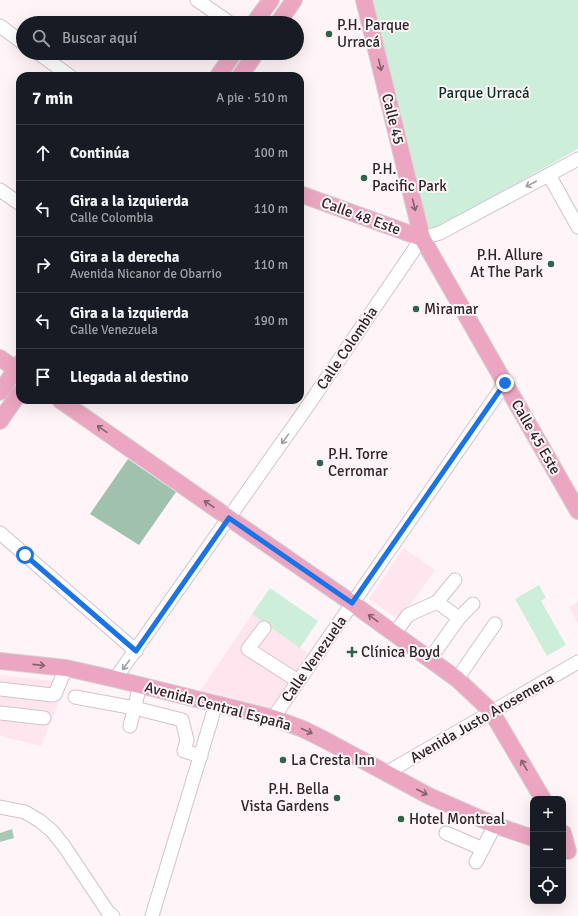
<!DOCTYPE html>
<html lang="es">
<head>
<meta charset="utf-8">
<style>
  :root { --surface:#171b24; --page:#20242c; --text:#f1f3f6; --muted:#9ea1a6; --line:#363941 }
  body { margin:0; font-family:Signika,sans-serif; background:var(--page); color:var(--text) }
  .controls { position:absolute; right:12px; bottom:12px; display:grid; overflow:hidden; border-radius:8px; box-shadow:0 4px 16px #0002 }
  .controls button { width:36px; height:36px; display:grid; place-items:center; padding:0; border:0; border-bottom:1px solid var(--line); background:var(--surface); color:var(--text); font:20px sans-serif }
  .stop { position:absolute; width:12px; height:12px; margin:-9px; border:3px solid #1a73e8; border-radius:50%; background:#fff }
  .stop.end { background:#1a73e8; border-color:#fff; box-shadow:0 1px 4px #0008 }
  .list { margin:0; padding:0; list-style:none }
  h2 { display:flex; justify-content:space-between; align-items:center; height:52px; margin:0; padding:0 16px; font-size:17px }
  h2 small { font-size:13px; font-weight:400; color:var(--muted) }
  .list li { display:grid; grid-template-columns:26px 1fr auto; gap:12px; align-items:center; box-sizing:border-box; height:56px; padding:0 16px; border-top:1px solid var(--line) }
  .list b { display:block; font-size:15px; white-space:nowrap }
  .list p { margin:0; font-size:13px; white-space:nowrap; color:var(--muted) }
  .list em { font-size:13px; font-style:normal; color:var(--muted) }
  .icon { flex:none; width:22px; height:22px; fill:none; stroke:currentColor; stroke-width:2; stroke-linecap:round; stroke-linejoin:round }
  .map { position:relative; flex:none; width:578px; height:916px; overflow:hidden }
  .search { position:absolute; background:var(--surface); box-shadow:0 4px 16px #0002; left:16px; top:16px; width:288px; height:44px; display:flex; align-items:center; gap:10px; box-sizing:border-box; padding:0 14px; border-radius:22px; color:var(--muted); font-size:15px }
  .panel { position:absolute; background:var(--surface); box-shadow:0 4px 16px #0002; left:16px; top:72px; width:288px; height:332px; border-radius:12px }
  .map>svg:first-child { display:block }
  .built { fill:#ffe6ee }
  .green { fill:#cceedb }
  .forest { fill:#9fc1ae }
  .water { fill:#a6c8b5 }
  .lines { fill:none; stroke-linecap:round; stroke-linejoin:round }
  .minor-casing { stroke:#d3c3c8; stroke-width:15 }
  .major-casing { stroke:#d5d4d4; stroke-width:18 }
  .minor { stroke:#fff; stroke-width:13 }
  .major { stroke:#eca6c2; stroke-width:16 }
  .oneway { stroke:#82606d }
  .oneway2 { stroke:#a09d9e }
  .route { stroke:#1a73e8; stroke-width:5 }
  .poi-dot { fill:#2d644b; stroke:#fff5f8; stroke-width:1.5 }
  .labels { text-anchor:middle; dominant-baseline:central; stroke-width:4; stroke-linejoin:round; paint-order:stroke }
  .poi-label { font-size:15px; fill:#2c2628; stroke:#fff5f8; text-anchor:start }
  .park-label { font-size:15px; fill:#033220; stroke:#fff5f8 }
  .street-label { font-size:15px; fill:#2c2628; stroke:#fff5f8 }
</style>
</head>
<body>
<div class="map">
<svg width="578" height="916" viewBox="0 0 578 916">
  <rect width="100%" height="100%" fill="#fff5f8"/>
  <g class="built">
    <polygon points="404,548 435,570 399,620 369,599"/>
    <polygon points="578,602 578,624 569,607"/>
    <polygon points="252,614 309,654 273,706 270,708 200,691"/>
    <polygon points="0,675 55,681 66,685 41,746 0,736"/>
  </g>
  <g class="green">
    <polygon points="371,0 578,0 578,149 431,231 427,231"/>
    <polygon points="539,585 546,598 541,601 566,645 547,656 515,599"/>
    <polygon points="270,588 318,621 300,648 252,614"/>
  </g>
  <polygon class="forest" points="128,459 176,492 139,545 90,514"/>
  <polygon class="water" points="12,829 14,838 0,842 0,833"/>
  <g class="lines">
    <g class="minor-casing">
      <g id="minor">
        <polyline points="197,0 230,23"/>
        <polyline points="0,26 23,43"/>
        <polyline points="38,53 70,76"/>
        <polyline points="549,175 578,227"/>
        <polyline points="0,190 20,204"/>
        <polyline points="0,533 136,651"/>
        <polyline points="437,602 459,618"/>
        <polyline points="264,628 248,649 298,681"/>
        <polyline points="395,633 408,615 437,602 455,580"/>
        <polyline points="430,659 459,618 473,604"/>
        <polyline points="115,679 307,407 422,238 440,233 578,159"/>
        <polyline points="457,679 495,624"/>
        <polyline points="0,689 52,695 55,694 66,668"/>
        <polyline points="75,697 135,708 182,720 187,740 184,751 201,756"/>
        <polyline points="0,713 44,718"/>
        <polyline points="273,718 505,383"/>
        <polyline points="130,726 140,685"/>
        <polyline points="386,773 578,662"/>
        <polyline points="0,807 25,812 40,821 52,831 64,846 108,912 113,916"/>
        <polyline points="446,833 483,849"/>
        <polyline points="476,862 495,825"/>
        <polyline points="152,916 216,704"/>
      </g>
    </g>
    <g class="major-casing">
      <g id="major">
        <polyline points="364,0 422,238 578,511"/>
        <polyline points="254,23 271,0"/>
        <polyline points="278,23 294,0"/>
        <polyline points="218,76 234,53"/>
        <polyline points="240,76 256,53"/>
        <polyline points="300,194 422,238"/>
        <polyline points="0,358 20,372"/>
        <polyline points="0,392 20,363"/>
        <polyline points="60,400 229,518 352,603 457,679 491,711 543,799"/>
        <polyline points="0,421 20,392"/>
        <polyline points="0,661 66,668 115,679 273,718 303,729 325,740 429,796 495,825 533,838"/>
        <polyline points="563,833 568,851"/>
      </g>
    </g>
    <use href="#minor" class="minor"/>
    <use href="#major" class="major"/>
  </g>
  <defs><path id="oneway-shaft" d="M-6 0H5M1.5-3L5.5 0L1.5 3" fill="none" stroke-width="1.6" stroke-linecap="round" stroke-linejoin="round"/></defs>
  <g class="oneway">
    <use href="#oneway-shaft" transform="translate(380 65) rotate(76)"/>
    <use href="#oneway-shaft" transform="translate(414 205) rotate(76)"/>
    <use href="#oneway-shaft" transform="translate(102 429) rotate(-145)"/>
    <use href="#oneway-shaft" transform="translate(209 504) rotate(-145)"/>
    <use href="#oneway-shaft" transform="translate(373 618) rotate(-144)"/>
    <use href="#oneway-shaft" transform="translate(39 665) rotate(6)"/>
    <use href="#oneway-shaft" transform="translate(307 731) rotate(25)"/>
    <use href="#oneway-shaft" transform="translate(524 765) rotate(-120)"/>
    <use href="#oneway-shaft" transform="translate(422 792) rotate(27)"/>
  </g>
  <g class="oneway2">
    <use href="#oneway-shaft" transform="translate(531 184) rotate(152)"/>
    <use href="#oneway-shaft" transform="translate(285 439) rotate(125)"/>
    <use href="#oneway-shaft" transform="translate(126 665) rotate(126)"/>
  </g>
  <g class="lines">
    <polyline class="route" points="25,555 136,651 229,518 352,603 505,383"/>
  </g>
  <g class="poi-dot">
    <circle cx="329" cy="34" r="4"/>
    <circle cx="364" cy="178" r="4"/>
    <circle cx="551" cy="264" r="4"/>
    <circle cx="416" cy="309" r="4"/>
    <circle cx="320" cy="463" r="4"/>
    <path d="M350 646h4v4h4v4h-4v4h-4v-4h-4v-4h4z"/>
    <circle cx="283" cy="760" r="4"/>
    <circle cx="337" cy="798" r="4"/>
    <circle cx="401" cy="819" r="4"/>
  </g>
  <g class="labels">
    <g class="poi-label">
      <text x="337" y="25">P.H. Parque<tspan x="337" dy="17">Urracá</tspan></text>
      <text x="372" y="169">P.H.<tspan x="372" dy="17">Pacific Park</tspan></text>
      <text x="543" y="255" text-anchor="end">P.H. Allure<tspan x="543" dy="17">At The Park</tspan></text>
      <text x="424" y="309">Miramar</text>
      <text x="328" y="454">P.H. Torre<tspan x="328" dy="17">Cerromar</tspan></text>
      <text x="361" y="652">Clínica Boyd</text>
      <text x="291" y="760">La Cresta Inn</text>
      <text x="329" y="789" text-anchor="end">P.H. Bella<tspan x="329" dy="17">Vista Gardens</tspan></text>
      <text x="409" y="819">Hotel Montreal</text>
    </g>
    <g class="park-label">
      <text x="484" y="93">Parque Urracá</text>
    </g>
    <g class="street-label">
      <text transform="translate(393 119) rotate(76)">Calle 45</text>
      <text transform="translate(361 216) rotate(20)">Calle 48 Este</text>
      <text transform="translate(347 348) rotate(-56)">Calle Colombia</text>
      <text transform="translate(536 437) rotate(60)">Calle 45 Este</text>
      <text transform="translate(314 659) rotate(-55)">Calle Venezuela</text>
      <text transform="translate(218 706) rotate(15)">Avenida Central España</text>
      <text transform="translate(482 718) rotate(-30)">Avenida Justo Arosemena</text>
    </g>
  </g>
</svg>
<div class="controls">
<button>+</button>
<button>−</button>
<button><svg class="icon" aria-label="locate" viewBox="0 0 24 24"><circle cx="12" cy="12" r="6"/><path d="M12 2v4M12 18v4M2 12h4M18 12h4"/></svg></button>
</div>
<div class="stop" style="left:25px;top:555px"></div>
<div class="stop end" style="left:505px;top:383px"></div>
<div class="search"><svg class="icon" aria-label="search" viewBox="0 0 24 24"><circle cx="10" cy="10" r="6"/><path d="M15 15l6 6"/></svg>Buscar aquí</div>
<section class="panel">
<h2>7 min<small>A pie · 510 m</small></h2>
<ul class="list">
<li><svg class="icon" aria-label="ahead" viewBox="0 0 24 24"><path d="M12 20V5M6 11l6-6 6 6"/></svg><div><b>Continúa</b></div><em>100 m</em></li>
<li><svg class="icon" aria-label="left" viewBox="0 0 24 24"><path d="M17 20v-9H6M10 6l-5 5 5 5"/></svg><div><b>Gira a la izquierda</b><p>Calle Colombia</p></div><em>110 m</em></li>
<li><svg class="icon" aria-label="right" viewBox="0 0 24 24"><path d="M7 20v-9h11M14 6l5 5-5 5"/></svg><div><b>Gira a la derecha</b><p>Avenida Nicanor de Obarrio</p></div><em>110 m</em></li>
<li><svg class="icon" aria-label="left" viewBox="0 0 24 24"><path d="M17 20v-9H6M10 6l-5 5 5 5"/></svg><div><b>Gira a la izquierda</b><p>Calle Venezuela</p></div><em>190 m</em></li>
<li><svg class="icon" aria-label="arrive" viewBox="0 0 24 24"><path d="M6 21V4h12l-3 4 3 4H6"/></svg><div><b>Llegada al destino</b></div></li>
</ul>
</section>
</div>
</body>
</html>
